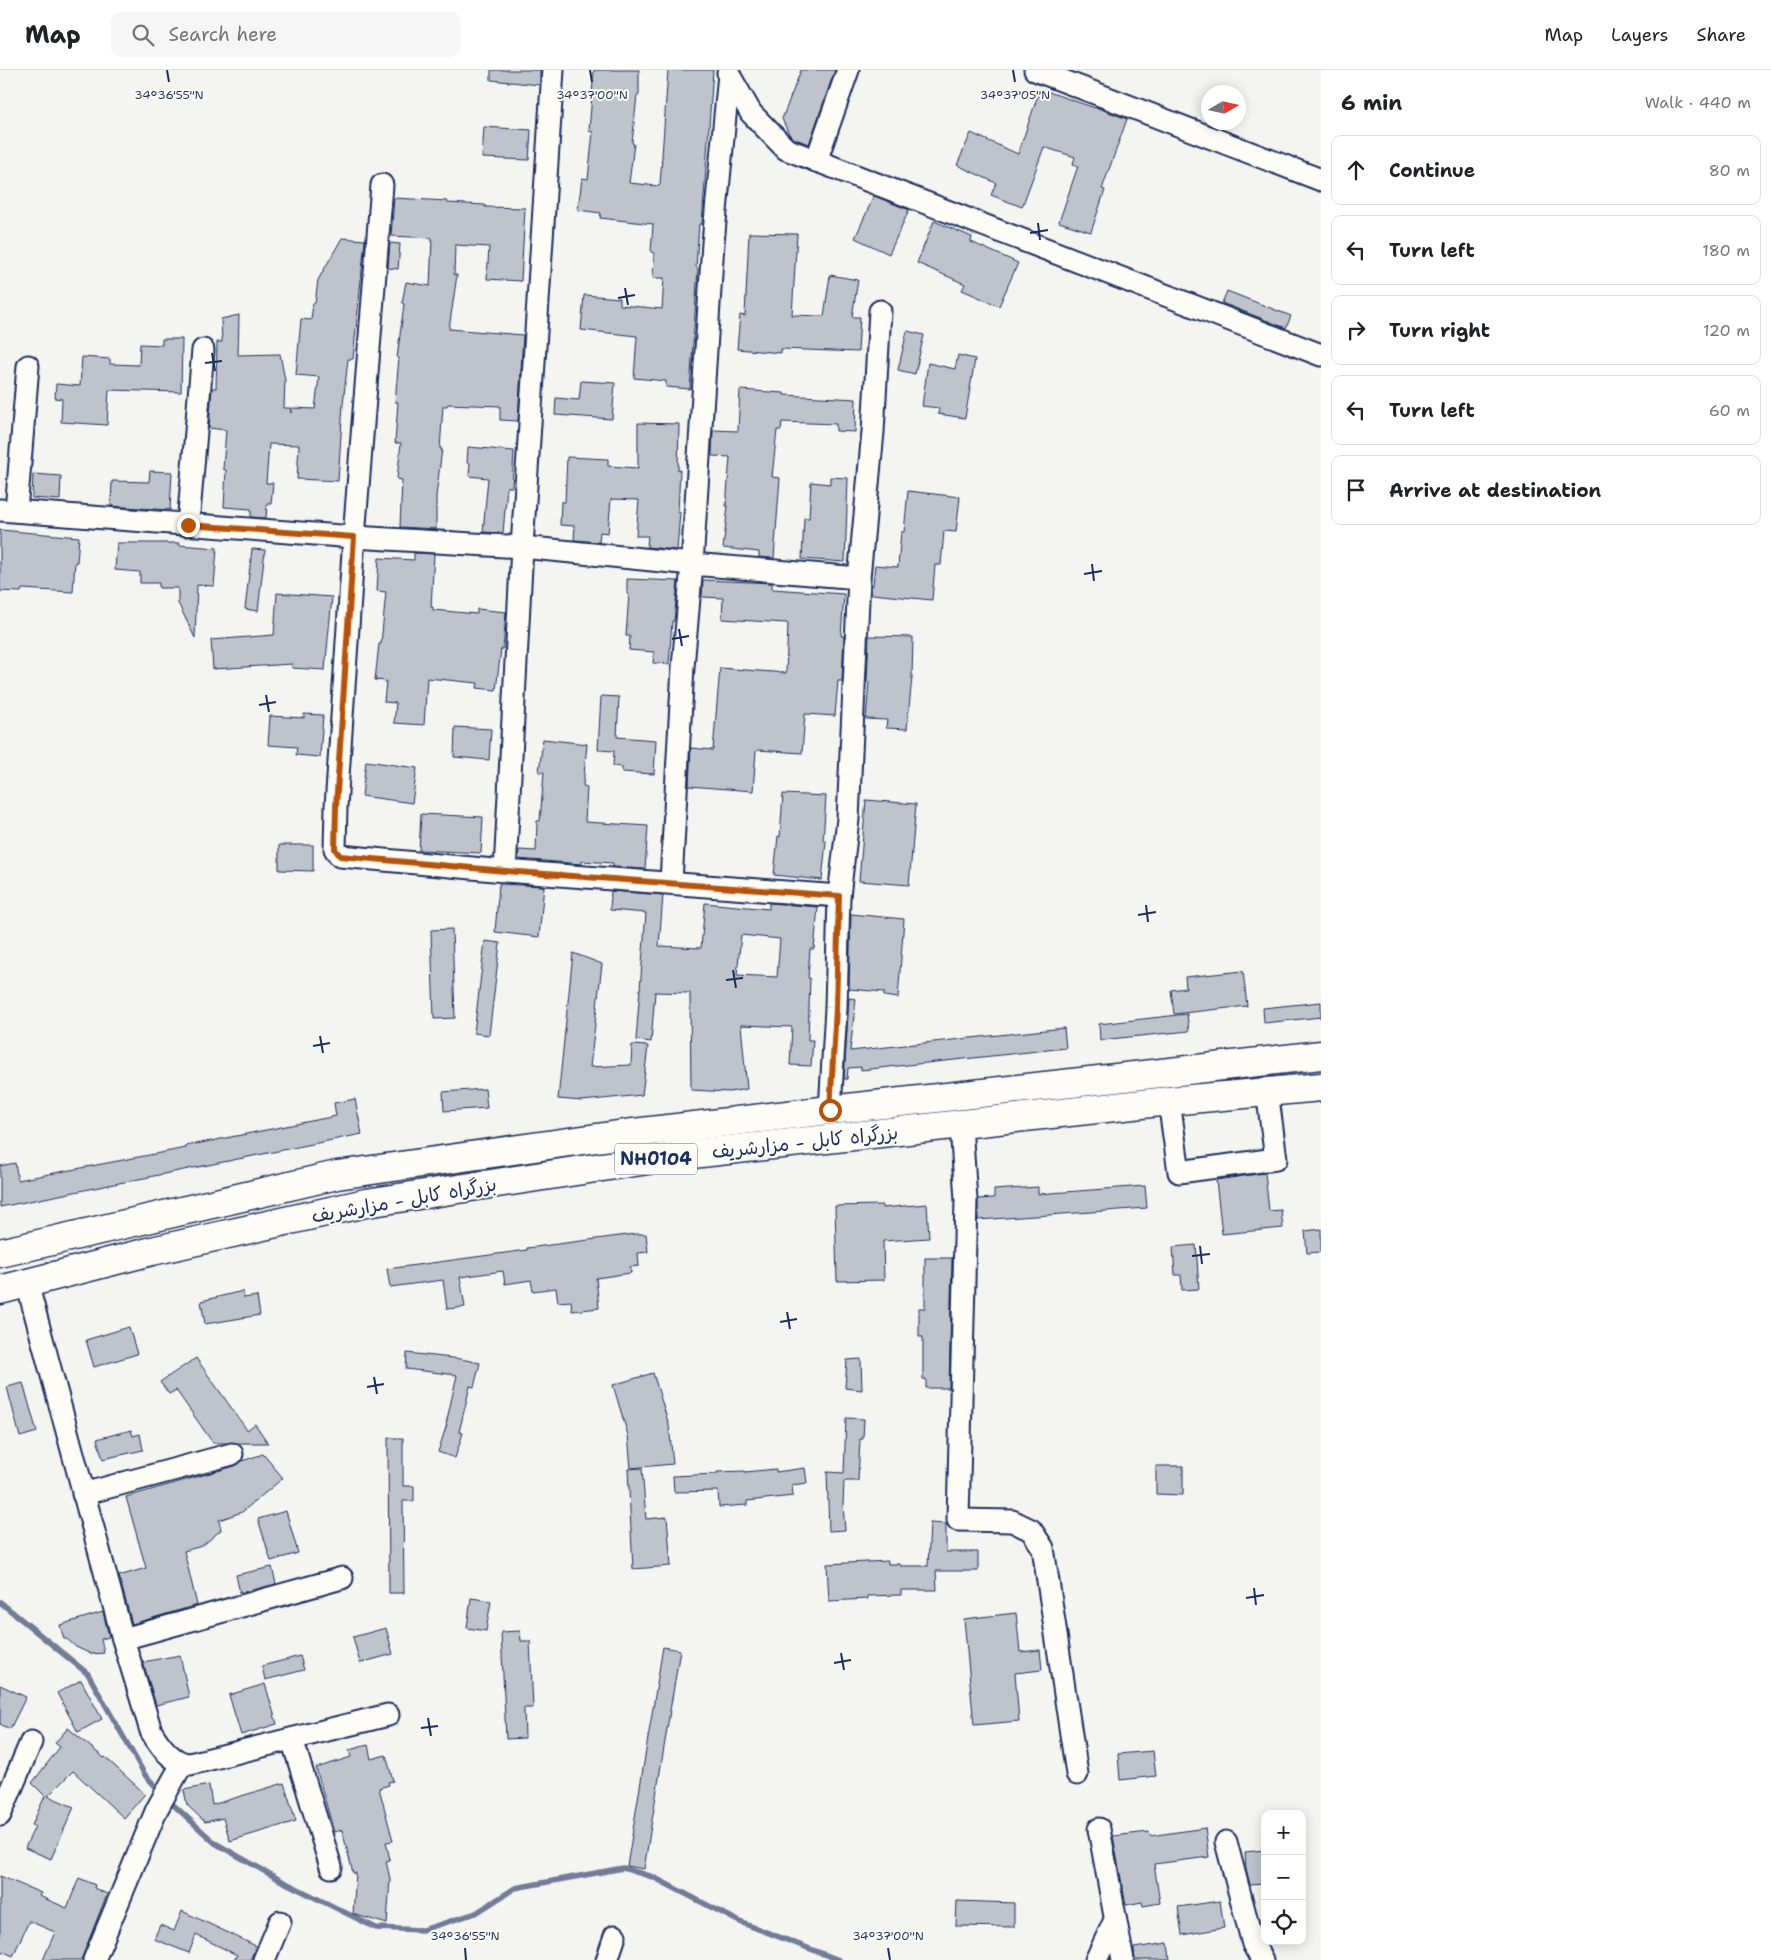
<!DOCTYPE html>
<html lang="en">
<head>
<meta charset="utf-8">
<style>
  :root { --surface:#fff; --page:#f6f6f6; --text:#202124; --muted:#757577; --line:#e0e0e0 }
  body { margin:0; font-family:"Shantell Sans","Playpen Sans Arabic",sans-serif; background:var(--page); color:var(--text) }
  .controls { position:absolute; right:15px; bottom:15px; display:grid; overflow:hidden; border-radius:10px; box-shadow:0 2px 12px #0003 }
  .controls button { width:45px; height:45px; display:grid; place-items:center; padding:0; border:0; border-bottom:1px solid var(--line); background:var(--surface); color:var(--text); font:25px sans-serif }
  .compass { position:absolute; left:1201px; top:15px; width:45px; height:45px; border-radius:50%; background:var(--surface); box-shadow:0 2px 12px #0003; rotate:81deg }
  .stop { position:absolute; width:15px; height:15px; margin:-11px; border:4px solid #b45309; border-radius:50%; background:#fff }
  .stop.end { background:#b45309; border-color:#fff; box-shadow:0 1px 5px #0008 }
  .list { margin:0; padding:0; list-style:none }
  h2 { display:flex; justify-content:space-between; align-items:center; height:65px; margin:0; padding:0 20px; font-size:21px }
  h2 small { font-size:16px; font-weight:400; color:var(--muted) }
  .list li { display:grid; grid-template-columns:32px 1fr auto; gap:15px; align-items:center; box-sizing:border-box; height:70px; margin:0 10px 10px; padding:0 10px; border:1px solid var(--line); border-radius:10px }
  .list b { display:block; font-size:19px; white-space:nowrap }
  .list em { font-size:16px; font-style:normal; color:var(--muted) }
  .icon { flex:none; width:28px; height:28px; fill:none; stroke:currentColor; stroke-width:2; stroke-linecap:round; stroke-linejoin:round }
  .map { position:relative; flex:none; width:1321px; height:1890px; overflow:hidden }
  header { display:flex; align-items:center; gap:30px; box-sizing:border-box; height:70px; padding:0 25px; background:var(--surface); border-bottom:1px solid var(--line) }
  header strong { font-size:24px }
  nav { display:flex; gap:28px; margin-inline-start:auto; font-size:18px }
  .search { width:350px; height:45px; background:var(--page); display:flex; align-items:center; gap:12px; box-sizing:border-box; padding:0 18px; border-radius:10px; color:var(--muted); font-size:19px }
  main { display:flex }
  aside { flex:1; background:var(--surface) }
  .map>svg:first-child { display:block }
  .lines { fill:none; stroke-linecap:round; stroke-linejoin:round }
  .stream { stroke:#717c98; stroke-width:5.5 }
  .building { fill:#bfc3cc; stroke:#1b2f5e; fill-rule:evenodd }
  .minor-casing { stroke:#1b2f5e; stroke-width:25 }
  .highway-casing { stroke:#1b2f5e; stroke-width:31 }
  .minor { stroke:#fdfcf7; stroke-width:21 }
  .highway { stroke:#fdfcf7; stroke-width:28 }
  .route { stroke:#b45309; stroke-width:6 }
  .ticks { fill:none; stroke:#1b2f5e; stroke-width:2 }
  .labels { text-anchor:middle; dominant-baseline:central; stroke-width:4; stroke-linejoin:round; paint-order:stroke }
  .shield { fill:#fdfcf7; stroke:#5f6c8c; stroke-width:1 }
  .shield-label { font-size:18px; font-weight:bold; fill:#1b2f5e }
  .street-label { font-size:19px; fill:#1b2f5e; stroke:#fdfcf7 }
  .ticks-label { font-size:12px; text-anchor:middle; fill:#1b2f5e; stroke:#fdfcf7; stroke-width:4; stroke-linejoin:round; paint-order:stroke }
</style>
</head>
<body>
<header>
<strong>Map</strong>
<div class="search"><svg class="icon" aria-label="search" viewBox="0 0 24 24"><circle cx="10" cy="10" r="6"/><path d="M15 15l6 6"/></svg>Search here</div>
<nav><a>Map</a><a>Layers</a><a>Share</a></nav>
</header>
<main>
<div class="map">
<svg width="1321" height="1890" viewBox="0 0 1321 1890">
  <rect width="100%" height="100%" fill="#f4f4f1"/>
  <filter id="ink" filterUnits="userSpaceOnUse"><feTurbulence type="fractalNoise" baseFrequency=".02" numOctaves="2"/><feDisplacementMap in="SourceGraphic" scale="10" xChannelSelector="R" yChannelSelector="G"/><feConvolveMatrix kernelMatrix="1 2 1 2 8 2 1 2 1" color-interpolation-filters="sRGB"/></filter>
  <g filter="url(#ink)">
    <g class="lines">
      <g class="stream">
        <polyline points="0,1532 88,1604 145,1705 161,1722"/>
        <polyline points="167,1729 215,1773 282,1811 376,1858 422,1860 476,1843 515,1818 623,1798 653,1807 740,1852 839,1890"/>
      </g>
    </g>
    <g class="building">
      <polygon points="491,0 540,0 540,15 491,10"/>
      <polygon points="594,0 639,0 639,25 637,25 632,73 634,74 629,113 658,116 660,115 668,0 713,0 702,154 699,154 696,197 698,198 690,319 666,317 666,311 634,308 637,266 581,260 584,225 620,228 620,235 662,239 664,208 653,208 654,183 651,182 653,154 600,148 601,143 578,140 582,108 588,109 593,62 589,61"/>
      <polygon points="801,0 835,0 809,74 793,68 789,64 782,49"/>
      <polygon points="1040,19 1095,38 1095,37 1127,49 1102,119 1105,120 1091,162 1059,152 1078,96 1073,94 1075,87 1044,77 1022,137 991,125 996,113 957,95 971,63 1018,84"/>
      <polygon points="484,57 531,60 529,90 482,88"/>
      <polygon points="874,126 909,140 889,184 855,168"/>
      <polygon points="394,128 447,131 447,133 485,135 485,137 525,138 521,211 487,209 489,177 455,175 454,205 457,205 449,259 523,265 518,351 500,350 500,336 448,334 447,336 443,336 440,379 442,379 436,426 436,459 400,457 402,410 397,409 401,373 395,373 398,332 395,332 399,288 397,288 404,234 402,233 406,212 430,216 432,168 391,166"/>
      <polygon points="934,151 972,167 971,172 1018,193 999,236 962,220 965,214 917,193"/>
      <polygon points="749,163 797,164 792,245 824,246 830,205 858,210 852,247 860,247 858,282 781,279 781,283 737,279 740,245 745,246"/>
      <polygon points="342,168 365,170 353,289 348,289 343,334 338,411 297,409 299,375 269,374 266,413 273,413 271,434 267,434 266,448 251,447 251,439 224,437 226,400 223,399 226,360 209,358 212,318 216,318 217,272 222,272 221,249 239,245 238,285 280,284 285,310 284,338 290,338 291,343 292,338 315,339 319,307 296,305 301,249 311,250 313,233 315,233 318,210"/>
      <polygon points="390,173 400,174 398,199 388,198"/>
      <polygon points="1227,221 1291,246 1286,258 1222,233"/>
      <polygon points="907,261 924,265 915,304 898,300"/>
      <polygon points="162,269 182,269 181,322 109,320 107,355 61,352 62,329 55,328 56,314 80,316 82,287 110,289 110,294 139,295 140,274 162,275"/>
      <polygon points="958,285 975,289 965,348 938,344 939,338 922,336 928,293 955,299"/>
      <polygon points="581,311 615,313 612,349 555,345 556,328 579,330"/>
      <polygon points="740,320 784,323 784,325 856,329 855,362 836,361 836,354 782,352 781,360 777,360 772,407 780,408 774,488 759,487 759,482 723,478 728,436 726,436 730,387 712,386 713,360 738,361"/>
      <polygon points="638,353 679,354 678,400 680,400 678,442 680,442 677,480 647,477 648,466 636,466 639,430 611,429 608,463 600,462 599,472 574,470 575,456 560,455 561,432 565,432 567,387 608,389 608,396 638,398"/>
      <polygon points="468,377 514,381 512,417 507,417 503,463 483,462 488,408 469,406 470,393 467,393"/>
      <polygon points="150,401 172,402 170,440 111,436 112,411 149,412"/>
      <polygon points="33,404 61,406 60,430 32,428"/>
      <polygon points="830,407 848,408 845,492 802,489 804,448 809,448 811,412 830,414"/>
      <polygon points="908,421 960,427 956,462 944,461 941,495 935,495 932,530 872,524 875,495 898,497 901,462 904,462"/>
      <polygon points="0,460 79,467 77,492 75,492 73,522 22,519 21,522 0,521"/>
      <polygon points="117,473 179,473 179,475 217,478 214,516 197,515 195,568 178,533 178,518 159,518 159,513 140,513 140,502 115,500"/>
      <polygon points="252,479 265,480 258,541 245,539"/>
      <polygon points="414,483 434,484 431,537 433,537 433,540 477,544 477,539 506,542 503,579 501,579 496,620 477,618 478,613 427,608 424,655 394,653 396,633 384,632 386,611 375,610 379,574 381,574 386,522 377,521 379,488 414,490"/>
      <polygon points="627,509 678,511 674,551 672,551 669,594 653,593 654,582 629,580 630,566 626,566 629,524 627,524"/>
      <polygon points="703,510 772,513 772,519 844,524 841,566 844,566 842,611 838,611 835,646 805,644 802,683 758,680 756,681 753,721 689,716 691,678 713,680 720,598 786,603 788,554 786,553 722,549 723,528 702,527"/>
      <polygon points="277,523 332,527 325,600 292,598 292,594 213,599 211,570 274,565"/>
      <polygon points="869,566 913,567 912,607 907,659 886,658 887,650 866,649 869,612 867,612"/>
      <polygon points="601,626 619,627 617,667 656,670 654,704 622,702 622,697 613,696 614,681 598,680"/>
      <polygon points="304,644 323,645 320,687 296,685 297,677 268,675 270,646 304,648"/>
      <polygon points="455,657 491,659 489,690 454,687"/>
      <polygon points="543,669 587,674 583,716 587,717 585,752 648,756 645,799 613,797 613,793 582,791 582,794 518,789 519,780 536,781 537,751 540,751 544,702 539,702"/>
      <polygon points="366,691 417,698 412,733 362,726"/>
      <polygon points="783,724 826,726 823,771 826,771 822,810 774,805 778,766 780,767"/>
      <polygon points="866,730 916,734 909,815 859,811"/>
      <polygon points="421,744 483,747 481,783 419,780"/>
      <polygon points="279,775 313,775 313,801 279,800"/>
      <polygon points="499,814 544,816 539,867 495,862"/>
      <path d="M611,821l52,4 -4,51 42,2 4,-45 64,6v-6l49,4 -4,42h-4l-2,29h2l-2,62h5l-2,26 -21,-1 2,-38 -51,-2 6,64 -18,3 -38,-2 -1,-97 -35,-1 -4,50 -15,-2 10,-127 -36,-3zM741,865l39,4 -3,38 -40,-2z"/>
      <polygon points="851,844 904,849 898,928 884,926 884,922 849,919"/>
      <polygon points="452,859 455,948 434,949 431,860"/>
      <polygon points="485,871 500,873 489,965 474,963"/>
      <polygon points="573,883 602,894 590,997 631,995 632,975 648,976 642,1025 582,1031 558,1029"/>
      <polygon points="1243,901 1247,936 1174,944 1171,920 1186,918 1185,907"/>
      <polygon points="849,928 856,929 850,981 1064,958 1066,978 861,1000 861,997 848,998 847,1009 844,1009"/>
      <polygon points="1321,932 1321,947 1264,953 1263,938"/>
      <polygon points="1187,944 1189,961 1100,970 1099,954"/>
      <polygon points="485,1019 487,1038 444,1041 443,1022"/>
      <polygon points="355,1029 362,1064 0,1137 0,1096 15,1093 18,1110 186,1078 186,1076 336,1046 334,1033"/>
      <polygon points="1265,1103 1269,1141 1281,1140 1283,1158 1222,1164 1216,1110"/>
      <polygon points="1145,1116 1147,1138 978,1150 978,1129 994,1128 994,1120 1038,1117 1038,1124"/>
      <polygon points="927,1134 929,1168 883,1171 884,1210 837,1211 835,1136 882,1135 882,1138"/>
      <polygon points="1321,1159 1321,1182 1307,1183 1305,1161"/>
      <polygon points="635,1164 646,1164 648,1182 638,1183 639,1196 630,1197 631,1203 596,1208 599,1238 572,1241 571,1231 558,1232 556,1218 533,1221 531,1210 505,1214 503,1201 460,1207 465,1237 447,1239 443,1210 390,1217 387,1199 527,1180 527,1178"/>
      <polygon points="1196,1175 1199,1219 1182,1220 1181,1205 1175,1205 1173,1177"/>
      <polygon points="925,1188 952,1188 949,1318 926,1318 926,1309 923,1309 923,1267 919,1267 919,1238 925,1238"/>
      <polygon points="243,1221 244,1228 257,1226 260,1245 205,1254 201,1231"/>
      <polygon points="129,1257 137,1284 94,1297 86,1270"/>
      <polygon points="407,1283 461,1289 480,1293 474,1317 470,1316 459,1362 463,1363 455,1388 438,1382 447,1354 446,1354 457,1305 406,1299"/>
      <polygon points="196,1288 247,1360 255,1354 268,1373 213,1373 176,1320 169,1324 160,1312"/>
      <polygon points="861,1289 862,1320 845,1318 847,1290"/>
      <polygon points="653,1303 669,1355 673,1394 631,1398 628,1365 613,1315"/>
      <polygon points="23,1313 37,1362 20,1367 7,1317"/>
      <polygon points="846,1348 864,1349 863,1369 860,1369 858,1411 844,1411 843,1435 845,1460 829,1461 827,1402 844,1403"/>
      <polygon points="131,1360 133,1366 140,1364 143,1380 103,1389 97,1369"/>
      <polygon points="388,1368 403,1368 403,1416 414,1416 414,1431 403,1431 404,1523 389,1523"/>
      <polygon points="263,1384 283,1408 242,1442 219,1450 221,1460 202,1476 184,1481 197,1535 132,1554 119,1506 146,1498 126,1427 235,1396 242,1391"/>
      <polygon points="1156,1396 1183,1396 1183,1425 1156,1424"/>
      <polygon points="642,1398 646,1449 667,1447 671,1496 633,1499 628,1399"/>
      <polygon points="805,1398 807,1413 792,1415 793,1426 747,1431 747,1435 719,1437 718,1421 674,1422 673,1406 717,1404 717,1402 745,1401 745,1402 776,1399 776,1402"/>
      <polygon points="286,1441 298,1483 271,1491 258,1449"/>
      <polygon points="930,1453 946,1454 946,1482 978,1482 978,1501 936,1501 937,1520 901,1520 901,1525 867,1526 868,1529 829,1531 827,1494 888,1491 888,1494 899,1494 900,1496 928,1496"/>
      <polygon points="272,1497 276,1514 240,1523 236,1505"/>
      <polygon points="471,1528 491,1531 486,1561 467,1558"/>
      <polygon points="103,1542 109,1567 101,1569 104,1583 91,1584 76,1577 67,1569 64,1569 60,1555"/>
      <polygon points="1016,1543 1020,1582 1040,1580 1042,1600 1015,1603 1019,1651 974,1655 964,1549"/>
      <polygon points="386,1558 393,1584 360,1593 353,1567"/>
      <polygon points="520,1561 521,1571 530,1571 533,1638 524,1638 525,1668 506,1669 501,1562"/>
      <polygon points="663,1577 680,1580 644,1799 627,1796"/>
      <polygon points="180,1585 189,1627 156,1635 143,1592"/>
      <polygon points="300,1586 304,1600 265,1610 262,1596"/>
      <polygon points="81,1610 102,1649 78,1662 57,1623"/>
      <polygon points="265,1614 277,1654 241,1665 229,1625"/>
      <polygon points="0,1615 26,1627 10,1659 0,1654"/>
      <polygon points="68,1658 104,1688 105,1687 145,1724 124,1748 73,1701 48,1726 74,1737 51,1789 25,1778 35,1756 32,1755 45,1726 32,1713 60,1677 55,1673"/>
      <polygon points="368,1675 371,1689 386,1685 393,1711 388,1712 389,1715 379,1718 393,1771 386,1772 390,1790 386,1791 390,1809 387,1854 353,1844 356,1803 353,1803 342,1760 334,1762 316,1698 351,1687 349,1680"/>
      <polygon points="1153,1681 1156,1706 1120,1710 1118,1684"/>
      <polygon points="284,1713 296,1751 230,1771 223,1748 205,1752 187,1735 184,1720 209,1715 212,1735"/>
      <polygon points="1205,1758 1209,1787 1154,1794 1160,1833 1143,1836 1142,1832 1126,1835 1113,1766 1149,1762 1150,1766"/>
      <polygon points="1265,1780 1265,1814 1250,1815 1246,1798 1245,1782"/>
      <polygon points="0,1806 41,1823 39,1826 67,1838 79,1808 95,1815 94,1818 107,1824 81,1890 43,1890 55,1862 29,1851 13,1886 0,1880"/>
      <polygon points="957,1831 1014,1833 1014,1857 956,1856"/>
      <polygon points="1220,1831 1224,1858 1182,1865 1178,1837"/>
      <polygon points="182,1841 256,1876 250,1890 234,1890 237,1885 196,1865 189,1883 154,1869 160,1855 174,1861"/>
      <polygon points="1168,1873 1170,1890 1135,1890 1134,1878"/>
    </g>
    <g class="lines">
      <g class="minor-casing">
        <g id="minor">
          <polyline points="1035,0 1321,110"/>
          <polyline points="728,3 751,43 786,79 1321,285"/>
          <polyline points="816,91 848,0"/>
          <polyline points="382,115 354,467 336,737 335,779 340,786 505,801 839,826"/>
          <polyline points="0,440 354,467 522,477 692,494 859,508"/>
          <polyline points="16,441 28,296"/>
          <polyline points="188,455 203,280"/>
          <polyline points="505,801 522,477 553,0"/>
          <polyline points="671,812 683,597 692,494 713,173 729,4"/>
          <polyline points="1169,1031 1179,1102 1276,1089 1267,1021"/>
          <polyline points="830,1040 836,938 839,826 848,749 859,508 873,362 880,241"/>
          <polyline points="961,1055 966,1130 958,1450 1012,1451 1031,1460 1043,1478 1077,1704"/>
          <path d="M27,1213l96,356 28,92c8,14 22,33 39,33l198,-49"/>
          <polyline points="83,1424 232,1384"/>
          <polyline points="123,1569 342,1508"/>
          <polyline points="292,1669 331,1797"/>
          <polyline points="0,1745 31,1672"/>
          <polyline points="1099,1759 1123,1890"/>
          <polyline points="1226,1772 1253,1874 1262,1890"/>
          <polyline points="94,1890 157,1739 182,1694"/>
          <polyline points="264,1890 280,1852"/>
          <polyline points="607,1890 615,1866"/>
          <polyline points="1096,1890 1115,1850"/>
        </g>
      </g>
      <g class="highway-casing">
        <g id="highway">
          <polyline points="0,1183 337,1105 625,1064 830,1040 1321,985"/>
          <polyline points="0,1220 152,1181 366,1133 674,1086 1169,1031 1321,1017"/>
        </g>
      </g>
      <use href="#minor" class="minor"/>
      <use href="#highway" class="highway"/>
    </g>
  </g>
  <g class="lines" filter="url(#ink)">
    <polyline class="route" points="188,455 354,467 336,737 335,779 340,786 505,801 839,826 836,938 830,1040"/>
  </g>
  <path class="ticks" d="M167,0l2,12M590,0l2,12M1013,0l2,12M1038,153l2,17M1030,163l18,-3M625,218l3,17M618,228l17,-3M212,283l3,18M205,293l17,-2M1092,494l2,17M1084,504l18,-3M679,559l3,17M672,569l17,-3M266,625l3,17M259,635l17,-3M1146,835l2,17M1138,845l18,-3M733,900l3,18M726,910l17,-2M320,966l3,17M313,976l17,-3M1200,1176l2,18M1192,1186l18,-2M787,1242l3,17M780,1252l17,-3M374,1307l3,17M367,1317l17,-3M1254,1518l2,17M1246,1528l18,-3M841,1583l3,17M834,1593l17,-3M428,1648l3,18M421,1658l17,-2M465,1878l1,12M888,1878l2,12"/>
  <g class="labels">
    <rect class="shield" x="615" y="1073.5" width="82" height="31" rx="4"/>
    <g class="shield-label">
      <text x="656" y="1089">NH0104</text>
    </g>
    <g class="street-label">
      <text transform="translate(805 1072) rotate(-6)">بزرگراه کابل - مزارشریف</text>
      <text transform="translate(404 1130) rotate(-10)">بزرگراه کابل - مزارشریف</text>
    </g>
  </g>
  <g class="ticks-label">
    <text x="169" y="29">34°36'55"N</text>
    <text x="592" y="29">34°37'00"N</text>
    <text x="1015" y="29">34°37'05"N</text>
    <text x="465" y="1870">34°36'55"N</text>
    <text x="888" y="1870">34°37'00"N</text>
  </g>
</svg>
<div class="controls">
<button>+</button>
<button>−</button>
<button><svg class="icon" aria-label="locate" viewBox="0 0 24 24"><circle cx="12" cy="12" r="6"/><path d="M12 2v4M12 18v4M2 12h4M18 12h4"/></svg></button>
</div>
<svg class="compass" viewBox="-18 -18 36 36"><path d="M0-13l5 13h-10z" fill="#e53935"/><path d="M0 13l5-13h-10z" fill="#757577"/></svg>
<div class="stop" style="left:830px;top:1040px"></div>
<div class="stop end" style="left:188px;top:455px"></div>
</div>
<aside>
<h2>6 min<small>Walk · 440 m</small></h2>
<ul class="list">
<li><svg class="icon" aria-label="ahead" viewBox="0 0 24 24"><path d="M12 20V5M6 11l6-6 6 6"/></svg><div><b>Continue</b></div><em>80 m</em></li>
<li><svg class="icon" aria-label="left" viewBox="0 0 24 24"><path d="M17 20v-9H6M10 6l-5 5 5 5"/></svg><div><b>Turn left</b></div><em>180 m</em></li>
<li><svg class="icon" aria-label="right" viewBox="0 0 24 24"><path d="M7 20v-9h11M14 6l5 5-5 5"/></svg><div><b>Turn right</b></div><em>120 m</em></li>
<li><svg class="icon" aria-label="left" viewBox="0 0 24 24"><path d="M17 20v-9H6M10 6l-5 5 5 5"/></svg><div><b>Turn left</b></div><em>60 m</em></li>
<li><svg class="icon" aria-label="arrive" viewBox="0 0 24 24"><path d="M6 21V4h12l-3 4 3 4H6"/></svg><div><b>Arrive at destination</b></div></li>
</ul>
</aside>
</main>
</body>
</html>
